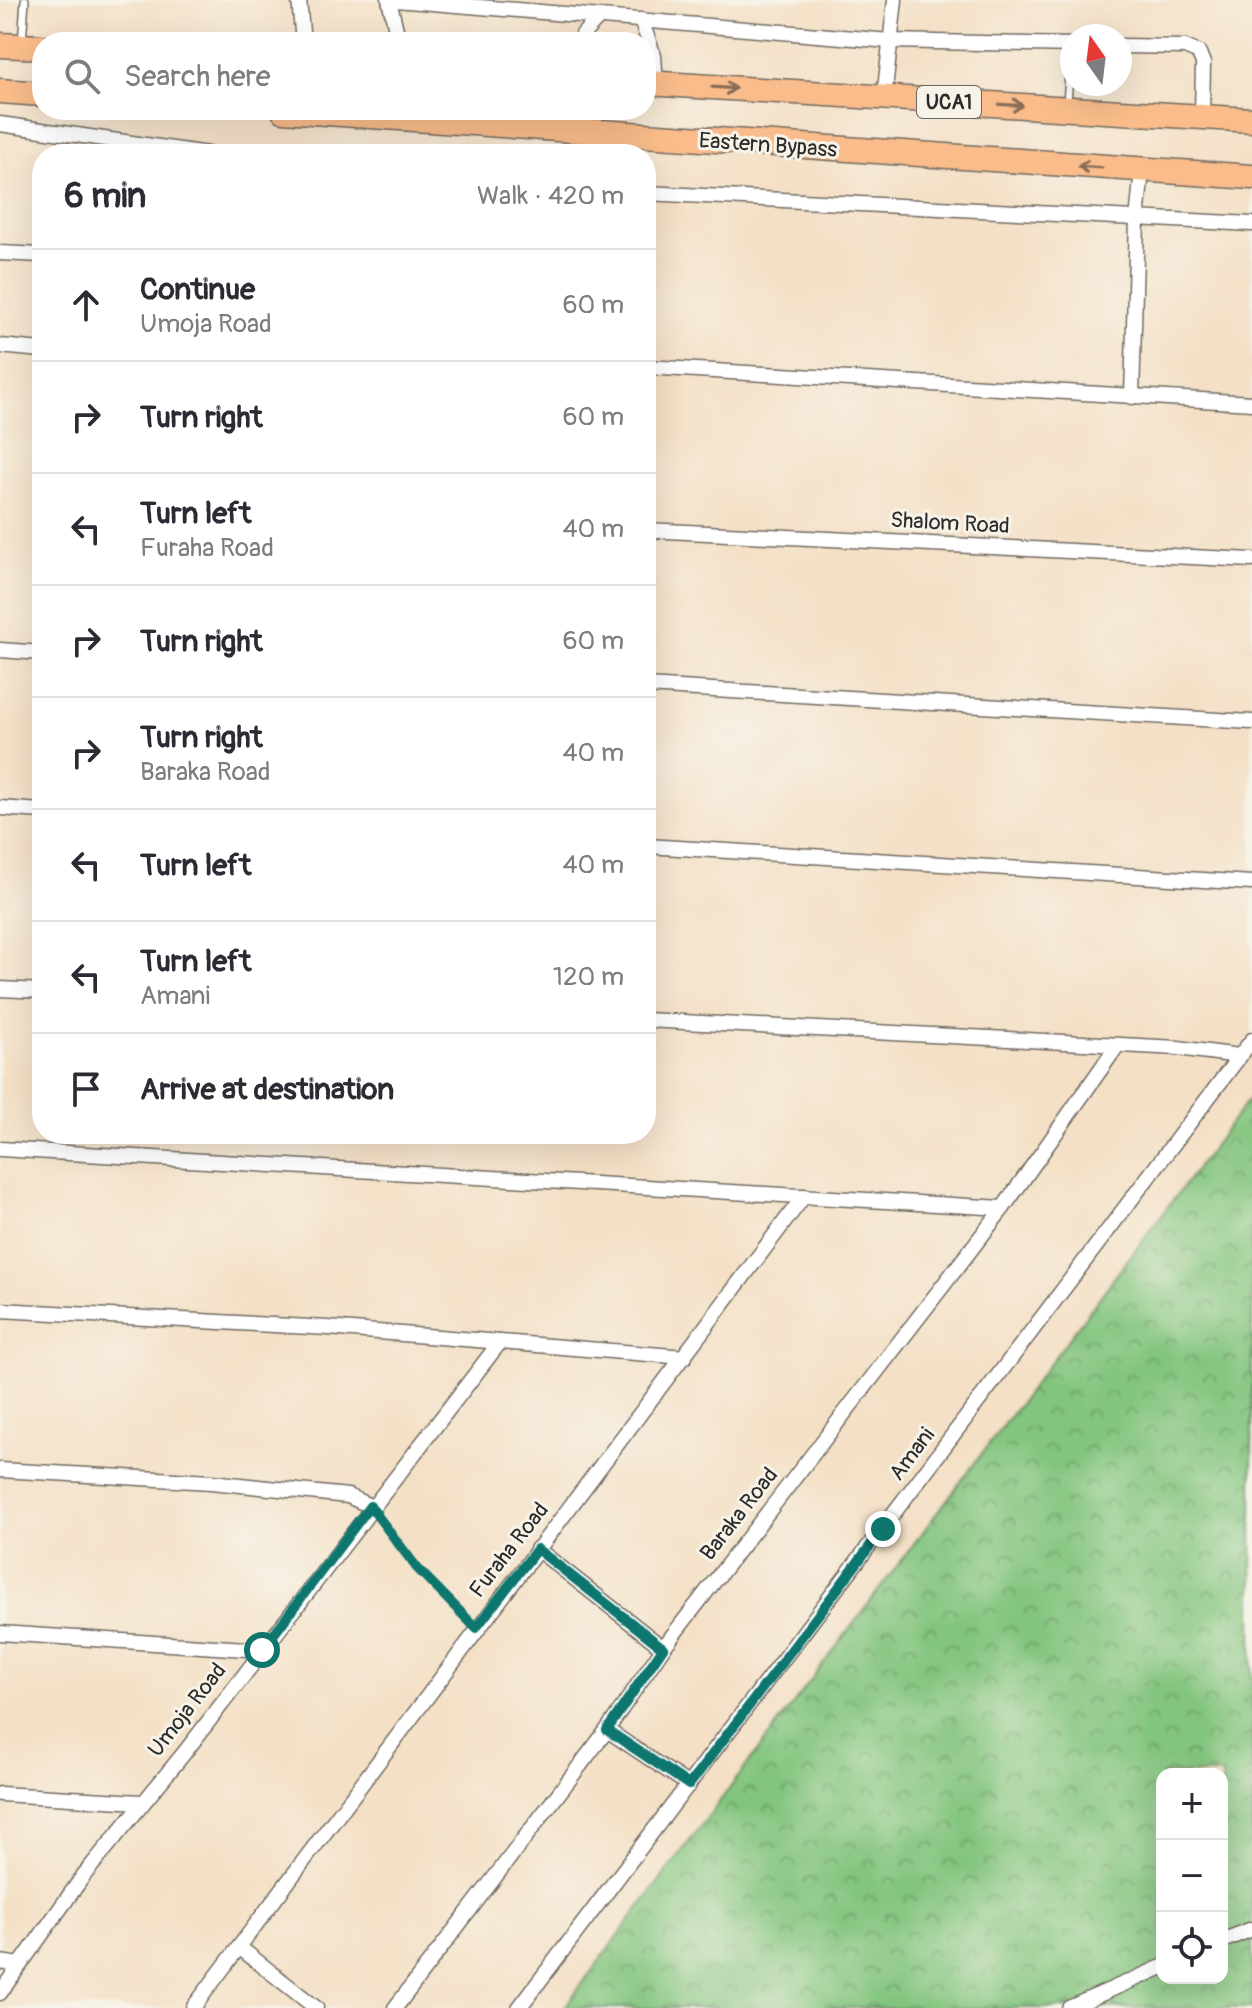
<!DOCTYPE html>
<html lang="en">
<head>
<meta charset="utf-8">
<style>
  :root { --surface:#fff; --page:#f7f7f7; --text:#2b2b33; --muted:#7c7c81; --line:#e1e1e2 }
  body { margin:0; font-family:Pangolin,sans-serif; background:var(--page); color:var(--text) }
  .controls { position:absolute; right:24px; bottom:24px; display:grid; overflow:hidden; border-radius:16px; box-shadow:0 8px 32px #0002 }
  .controls button { width:72px; height:72px; display:grid; place-items:center; padding:0; border:0; border-bottom:2px solid var(--line); background:var(--surface); color:var(--text); font:40px sans-serif }
  .compass { position:absolute; left:1060px; top:24px; width:72px; height:72px; border-radius:50%; background:var(--surface); box-shadow:0 8px 32px #0002; rotate:346deg }
  .stop { position:absolute; width:24px; height:24px; margin:-18px; border:6px solid #0f766e; border-radius:50%; background:#fff }
  .stop.end { background:#0f766e; border-color:#fff; box-shadow:0 2px 8px #0008 }
  .list { margin:0; padding:0; list-style:none }
  h2 { display:flex; justify-content:space-between; align-items:center; height:104px; margin:0; padding:0 32px; font-size:34px }
  h2 small { font-size:26px; font-weight:400; color:var(--muted) }
  .list li { display:grid; grid-template-columns:52px 1fr auto; gap:24px; align-items:center; box-sizing:border-box; height:112px; padding:0 32px; border-top:2px solid var(--line) }
  .list b { display:block; font-size:30px; white-space:nowrap }
  .list p { margin:0; font-size:26px; white-space:nowrap; color:var(--muted) }
  .list em { font-size:26px; font-style:normal; color:var(--muted) }
  .icon { flex:none; width:44px; height:44px; fill:none; stroke:currentColor; stroke-width:2; stroke-linecap:round; stroke-linejoin:round }
  .map { position:relative; flex:none; width:1252px; height:2008px; overflow:hidden }
  .search { position:absolute; background:var(--surface); box-shadow:0 8px 32px #0002; left:32px; top:32px; width:624px; height:88px; display:flex; align-items:center; gap:20px; box-sizing:border-box; padding:0 28px; border-radius:32px; color:var(--muted); font-size:30px }
  .panel { position:absolute; background:var(--surface); box-shadow:0 8px 32px #0002; left:32px; top:144px; width:624px; height:1000px; border-radius:32px }
  .map>svg:first-child { display:block }
  .park { fill:url(#park-crowns); stroke:#567854; stroke-width:2; fill-rule:evenodd }
  .lines { fill:none; stroke-linecap:round; stroke-linejoin:round }
  .lane-casing { stroke:#716a61; stroke-width:10 }
  .street-casing { stroke:#716a61; stroke-width:17 }
  .primary-casing { stroke:#716a61; stroke-width:27 }
  .path { stroke:#716a61; stroke-width:3; stroke-dasharray:2 6; stroke-linecap:butt }
  .lane { stroke:#fff; stroke-width:7 }
  .street { stroke:#fff; stroke-width:14 }
  .primary { stroke:#f9bc8a; stroke-width:24 }
  .oneway { stroke:#886c56 }
  .route { stroke:#0f766e; stroke-width:10 }
  .labels { text-anchor:middle; dominant-baseline:central; stroke-width:6; stroke-linejoin:round; paint-order:stroke }
  .shield { fill:#f7f3e8; stroke:#686764; stroke-width:2 }
  .shield-label { font-size:20px; font-weight:bold; fill:#2b2b2b }
  .street-label { font-size:22px; fill:#2b2b2b; stroke:#f7f3e8 }
</style>
</head>
<body>
<div class="map">
<svg width="1252" height="2008" viewBox="0 0 1252 2008">
  <defs>
    <pattern id="park-crowns" width="20" height="18" patternUnits="userSpaceOnUse" patternTransform="scale(2)"><rect width="20" height="18" fill="#82c57e"/><path d="M2 6a3 3 0 1 1 6 0M12 15a3 3 0 1 1 6 0" fill="none" stroke="#6ba067"/></pattern>
  </defs>
  <rect width="100%" height="100%" fill="#f7f3e8"/>
  <filter id="ink" filterUnits="userSpaceOnUse"><feTurbulence type="fractalNoise" baseFrequency=".0125" numOctaves="2"/><feDisplacementMap in="SourceGraphic" scale="16" xChannelSelector="R" yChannelSelector="G"/><feConvolveMatrix kernelMatrix="1 2 1 2 8 2 1 2 1" color-interpolation-filters="sRGB"/></filter>
  <filter id="wash" filterUnits="userSpaceOnUse"><feTurbulence type="fractalNoise" baseFrequency=".006" numOctaves="4" result="noise"/><feDisplacementMap in="SourceGraphic" scale="32" xChannelSelector="R" yChannelSelector="G"/><feGaussianBlur stdDeviation="1.8" result="paint"/><feColorMatrix in="noise" values="0 0 0 0 0 0 0 0 0 0 0 0 0 0 0 0 0 1.4 0 .05"/><feComposite in="paint" operator="in"/></filter>
  <g filter="url(#wash)">
    <rect width="100%" height="100%" fill="#f4e0c6"/>
    <path class="park" d="M1252,1095v913h-688zM1162,1774h60v204h-60z"/>
  </g>
  <g filter="url(#ink)">
    <g class="lines">
      <g class="lane-casing">
        <g id="lane">
          <polyline points="22,43 25,0"/>
          <polyline points="1067,103 1071,45"/>
        </g>
      </g>
      <g class="street-casing">
        <g id="street">
          <polyline points="299,0 303,42"/>
          <polyline points="389,0 399,42"/>
          <polyline points="396,0 890,41 1072,45"/>
          <polyline points="641,20 654,56 656,84"/>
          <polyline points="582,42 583,34 599,17"/>
          <polyline points="1120,46 1185,47 1199,53 1203,63 1202,117"/>
          <polyline points="884,98 895,0"/>
          <polyline points="0,124 208,154"/>
          <polyline points="618,154 621,134"/>
          <polyline points="646,193 1252,224"/>
          <polyline points="0,253 42,255"/>
          <polyline points="0,346 42,350"/>
          <polyline points="646,367 1252,403"/>
          <polyline points="1132,397 1137,220 1142,170"/>
          <polyline points="646,530 1252,560"/>
          <polyline points="0,650 42,653"/>
          <polyline points="646,686 1252,722"/>
          <polyline points="0,808 42,811"/>
          <polyline points="646,846 1252,883"/>
          <polyline points="0,989 42,991"/>
          <polyline points="646,1020 1178,1048 1239,1056"/>
          <polyline points="0,1149 1003,1208"/>
          <polyline points="0,1310 328,1328 685,1357"/>
          <polyline points="0,1470 211,1482 348,1496 370,1506"/>
          <polyline points="537,1549 663,1648"/>
          <polyline points="0,1633 262,1650"/>
          <polyline points="607,1730 689,1785"/>
          <polyline points="0,1794 141,1802"/>
          <polyline points="1222,1941 1252,1929"/>
          <polyline points="239,1947 316,2008"/>
          <polyline points="0,1962 20,1965"/>
          <polyline points="0,1993 84,1875 185,1752 500,1342"/>
          <polyline points="193,2008 804,1196"/>
          <polyline points="395,2008 607,1730 663,1648 1003,1208 1117,1046"/>
          <polyline points="519,2008 1252,1040"/>
          <polyline points="1069,2008 1162,1967"/>
        </g>
      </g>
      <g class="primary-casing">
        <g id="primary">
          <polyline points="0,45 42,47"/>
          <polyline points="646,83 1252,120"/>
          <polyline points="0,91 42,94"/>
          <polyline points="283,110 1252,177"/>
        </g>
      </g>
      <polyline class="path" points="382,1522 417,1568 466,1619"/>
      <use href="#lane" class="lane"/>
      <use href="#street" class="street"/>
      <use href="#primary" class="primary"/>
    </g>
    <defs><path id="oneway-shaft" d="M-6 0H5M1.5-3L5.5 0L1.5 3" fill="none" stroke-width="1.6" stroke-linecap="round" stroke-linejoin="round" transform="scale(2)"/></defs>
    <g class="oneway">
      <use href="#oneway-shaft" transform="translate(724 88) rotate(4)"/>
      <use href="#oneway-shaft" transform="translate(1011 105) rotate(3)"/>
      <use href="#oneway-shaft" transform="translate(1090 167) rotate(-176)"/>
    </g>
  </g>
  <g class="lines" filter="url(#ink)">
    <polyline class="route" points="262,1650 370,1506 417,1568 476,1628 537,1549 663,1648 607,1730 689,1785 883,1529"/>
  </g>
  <g class="labels">
    <rect class="shield" x="917" y="86" width="64" height="32" rx="6"/>
    <g class="shield-label">
      <text x="949" y="102">UCA1</text>
    </g>
    <g class="street-label">
      <text transform="translate(768 145) rotate(4)">Eastern Bypass</text>
      <text transform="translate(950 523) rotate(3)">Shalom Road</text>
      <text transform="translate(912 1454) rotate(-53)">Amani</text>
      <text transform="translate(739 1514) rotate(-52)">Baraka Road</text>
      <text transform="translate(509 1550) rotate(-52)">Furaha Road</text>
      <text transform="translate(187 1710) rotate(-52)">Umoja Road</text>
    </g>
  </g>
</svg>
<div class="controls">
<button>+</button>
<button>−</button>
<button><svg class="icon" aria-label="locate" viewBox="0 0 24 24"><circle cx="12" cy="12" r="6"/><path d="M12 2v4M12 18v4M2 12h4M18 12h4"/></svg></button>
</div>
<svg class="compass" viewBox="-18 -18 36 36"><path d="M0-13l5 13h-10z" fill="#e53935"/><path d="M0 13l5-13h-10z" fill="#7c7c81"/></svg>
<div class="stop" style="left:262px;top:1650px"></div>
<div class="stop end" style="left:883px;top:1529px"></div>
<div class="search"><svg class="icon" aria-label="search" viewBox="0 0 24 24"><circle cx="10" cy="10" r="6"/><path d="M15 15l6 6"/></svg>Search here</div>
<section class="panel">
<h2>6 min<small>Walk · 420 m</small></h2>
<ul class="list">
<li><svg class="icon" aria-label="ahead" viewBox="0 0 24 24"><path d="M12 20V5M6 11l6-6 6 6"/></svg><div><b>Continue</b><p>Umoja Road</p></div><em>60 m</em></li>
<li><svg class="icon" aria-label="right" viewBox="0 0 24 24"><path d="M7 20v-9h11M14 6l5 5-5 5"/></svg><div><b>Turn right</b></div><em>60 m</em></li>
<li><svg class="icon" aria-label="left" viewBox="0 0 24 24"><path d="M17 20v-9H6M10 6l-5 5 5 5"/></svg><div><b>Turn left</b><p>Furaha Road</p></div><em>40 m</em></li>
<li><svg class="icon" aria-label="right" viewBox="0 0 24 24"><path d="M7 20v-9h11M14 6l5 5-5 5"/></svg><div><b>Turn right</b></div><em>60 m</em></li>
<li><svg class="icon" aria-label="right" viewBox="0 0 24 24"><path d="M7 20v-9h11M14 6l5 5-5 5"/></svg><div><b>Turn right</b><p>Baraka Road</p></div><em>40 m</em></li>
<li><svg class="icon" aria-label="left" viewBox="0 0 24 24"><path d="M17 20v-9H6M10 6l-5 5 5 5"/></svg><div><b>Turn left</b></div><em>40 m</em></li>
<li><svg class="icon" aria-label="left" viewBox="0 0 24 24"><path d="M17 20v-9H6M10 6l-5 5 5 5"/></svg><div><b>Turn left</b><p>Amani</p></div><em>120 m</em></li>
<li><svg class="icon" aria-label="arrive" viewBox="0 0 24 24"><path d="M6 21V4h12l-3 4 3 4H6"/></svg><div><b>Arrive at destination</b></div></li>
</ul>
</section>
</div>
</body>
</html>
